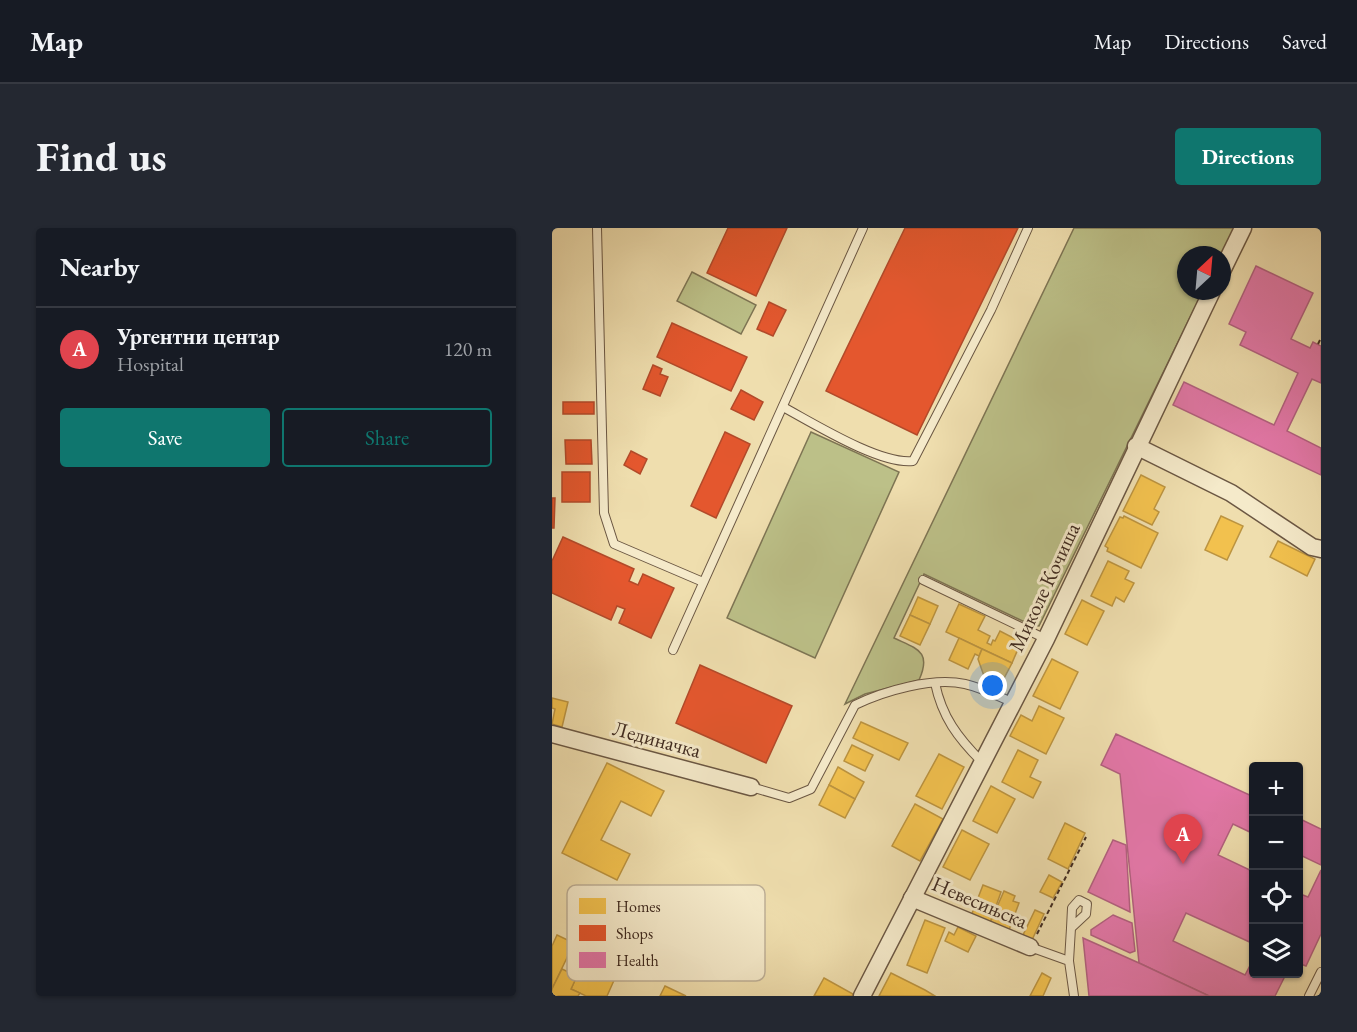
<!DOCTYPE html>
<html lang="en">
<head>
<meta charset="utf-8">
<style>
  :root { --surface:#171b24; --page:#242831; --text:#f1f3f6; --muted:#9ea1a6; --line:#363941; --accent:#0f766e }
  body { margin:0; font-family:"EB Garamond",serif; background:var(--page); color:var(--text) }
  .controls { position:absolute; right:18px; bottom:18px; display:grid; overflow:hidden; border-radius:6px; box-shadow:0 2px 4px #0004 }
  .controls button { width:54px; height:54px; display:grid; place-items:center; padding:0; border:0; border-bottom:2px solid var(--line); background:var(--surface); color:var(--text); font:30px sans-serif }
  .compass { position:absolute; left:625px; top:18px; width:54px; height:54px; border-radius:50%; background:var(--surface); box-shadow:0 2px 4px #0004; rotate:26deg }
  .you { position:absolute; left:441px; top:458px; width:21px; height:21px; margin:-15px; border:4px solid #fff; border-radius:50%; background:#1a73e8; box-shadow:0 0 0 9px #1a73e833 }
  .badge { display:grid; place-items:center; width:39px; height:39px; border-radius:50%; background:var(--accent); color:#fff; font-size:20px; font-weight:700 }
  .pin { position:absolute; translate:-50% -50px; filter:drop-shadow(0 2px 3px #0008) }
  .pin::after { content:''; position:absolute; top:32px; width:21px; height:18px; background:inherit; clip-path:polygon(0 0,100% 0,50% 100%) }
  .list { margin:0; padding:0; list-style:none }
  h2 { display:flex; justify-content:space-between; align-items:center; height:78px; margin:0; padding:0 24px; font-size:26px }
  h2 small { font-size:20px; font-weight:400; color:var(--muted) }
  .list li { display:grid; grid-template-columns:39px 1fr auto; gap:18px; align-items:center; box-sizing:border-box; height:84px; padding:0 24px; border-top:2px solid var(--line) }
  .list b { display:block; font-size:22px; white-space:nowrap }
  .list p { margin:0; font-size:20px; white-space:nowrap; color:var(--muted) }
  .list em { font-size:20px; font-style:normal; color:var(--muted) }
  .actions { display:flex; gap:12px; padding:18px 24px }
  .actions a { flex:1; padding:14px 0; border:2px solid var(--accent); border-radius:6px; text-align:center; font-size:21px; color:var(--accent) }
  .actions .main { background:var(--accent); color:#fff }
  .icon { flex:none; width:33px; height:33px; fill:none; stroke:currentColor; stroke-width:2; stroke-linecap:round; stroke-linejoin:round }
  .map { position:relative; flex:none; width:769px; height:768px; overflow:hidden; border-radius:6px }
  header { display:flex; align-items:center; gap:36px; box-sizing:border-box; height:84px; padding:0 30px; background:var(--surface); border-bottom:2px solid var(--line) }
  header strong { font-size:28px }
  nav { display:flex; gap:33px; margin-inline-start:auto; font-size:21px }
  .intro { display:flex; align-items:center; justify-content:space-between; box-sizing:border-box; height:144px; padding:0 36px }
  h1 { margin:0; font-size:42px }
  .button { padding:15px 27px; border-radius:6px; background:var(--accent); color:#fff; font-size:21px; font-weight:700 }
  main { display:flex; gap:36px; padding:0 36px }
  aside { flex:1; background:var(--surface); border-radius:6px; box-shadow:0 2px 4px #0004 }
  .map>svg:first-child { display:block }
  .green { fill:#bcc088; stroke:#7e7554; stroke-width:1.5 }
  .homes { fill:#f2c14e; stroke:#bc9440; stroke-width:1.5 }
  .shops { fill:#e4572e; stroke:#b24a2a; stroke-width:1.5 }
  .health { fill:#e377a8; stroke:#b2607f; stroke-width:1.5 }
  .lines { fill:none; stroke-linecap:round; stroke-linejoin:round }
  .service-casing { stroke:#6b5743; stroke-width:10 }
  .minor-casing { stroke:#6b5743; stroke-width:19 }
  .path { stroke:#3f2a1f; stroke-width:2; stroke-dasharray:4.5 3; stroke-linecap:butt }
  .service { stroke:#f5eaca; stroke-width:8 }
  .minor { stroke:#f5eaca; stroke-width:16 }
  .labels { text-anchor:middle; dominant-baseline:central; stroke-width:6; stroke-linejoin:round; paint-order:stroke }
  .street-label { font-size:21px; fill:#3f2a1f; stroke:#f5eaca }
  .key { fill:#f5eaca; stroke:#beb097; stroke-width:1.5 }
  .key-label { font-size:16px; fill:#3f2a1f }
</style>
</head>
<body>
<header>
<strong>Map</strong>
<nav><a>Map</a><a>Directions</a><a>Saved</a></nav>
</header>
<div class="intro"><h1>Find us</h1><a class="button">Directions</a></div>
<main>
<aside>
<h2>Nearby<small></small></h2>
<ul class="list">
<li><span class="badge" style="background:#e0444e">A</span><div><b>Ургентни центар</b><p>Hospital</p></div><em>120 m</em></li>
</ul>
<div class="actions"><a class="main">Save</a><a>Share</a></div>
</aside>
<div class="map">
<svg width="769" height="768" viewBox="0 0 769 768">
  <rect width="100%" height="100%" fill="#efdeae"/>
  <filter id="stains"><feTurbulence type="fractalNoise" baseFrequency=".00333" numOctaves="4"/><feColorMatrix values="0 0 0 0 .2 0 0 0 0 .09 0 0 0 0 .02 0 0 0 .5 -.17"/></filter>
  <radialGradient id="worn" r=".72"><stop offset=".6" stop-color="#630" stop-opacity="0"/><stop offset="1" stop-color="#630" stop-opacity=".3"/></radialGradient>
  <g class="green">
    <path d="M522,0h161l-14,27h-35v36h17l-164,335 -8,-1 -107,-51 -30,64c23,11 38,13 25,42l-54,14 -20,10z"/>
    <polygon points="140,44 204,77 189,106 125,73"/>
    <polygon points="259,204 347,244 263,430 175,390"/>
  </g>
  <g class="homes">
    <polygon points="589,247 613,259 602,281 607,284 600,297 571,283"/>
    <polygon points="572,288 606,305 589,340 555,323 556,320 553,318 568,289 571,290"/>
    <polygon points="669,288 691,298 675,332 653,322"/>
    <polygon points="726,313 763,331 755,348 718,329"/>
    <polygon points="556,333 577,343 573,351 582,355 572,374 564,369 560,378 539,368"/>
    <polygon points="366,369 386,378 378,396 358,387"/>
    <polygon points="530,372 552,383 535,417 513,406"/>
    <polygon points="407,376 433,388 426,402 438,408 435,415 439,417 441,412 443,413 448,403 469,414 460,435 394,404"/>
    <polygon points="358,387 378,396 368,417 348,408"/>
    <polygon points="407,410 430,421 427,428 423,426 416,441 397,432"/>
    <polygon points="430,421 460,435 449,456 432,448 426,431"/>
    <polygon points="500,431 526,444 508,481 481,468"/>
    <polygon points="0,470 16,474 10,499 0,496 3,481 0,480"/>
    <polygon points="487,478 512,490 494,526 458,508 469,487 480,493"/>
    <polygon points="309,494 356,515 347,532 301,510"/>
    <polygon points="300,517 321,527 313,543 292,533"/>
    <polygon points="466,522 486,532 478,549 489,554 481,570 450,554"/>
    <polygon points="387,526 412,539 390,581 364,568"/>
    <polygon points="55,535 112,563 99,588 69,573 49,612 78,626 65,652 10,625"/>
    <polygon points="286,539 312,554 303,571 277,557"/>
    <polygon points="277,557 303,571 293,590 267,577"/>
    <polygon points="439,558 463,571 445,605 421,593"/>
    <polygon points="363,576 391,591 368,633 340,618"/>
    <polygon points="513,595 533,605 516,641 496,631"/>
    <polygon points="410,602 437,616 418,652 391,639"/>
    <polygon points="497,647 510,654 501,670 488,664"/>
    <polygon points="431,657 449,664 438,695 419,688"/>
    <polygon points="452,663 463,668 461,673 467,675 457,702 438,695"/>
    <polygon points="483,682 492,686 480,712 471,707"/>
    <polygon points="373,692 393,700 375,745 355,737"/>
    <polygon points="406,699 424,708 416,724 393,713 397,704 402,707"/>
    <polygon points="5,707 22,715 0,761 0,718"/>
    <polygon points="47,730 68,739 55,768 34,768 19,761 29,739 41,744"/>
    <polygon points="10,741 25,748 19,761 28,765 26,768 0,768 0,761"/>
    <polygon points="339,745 373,762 383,768 327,768"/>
    <polygon points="490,745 499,750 491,768 478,768"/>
    <polygon points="272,750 301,766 300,768 262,768"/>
    <polygon points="113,758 134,768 108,768"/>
  </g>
  <g class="shops">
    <polygon points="176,0 235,0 204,68 155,45"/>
    <polygon points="353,0 466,0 365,207 274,163"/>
    <polygon points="217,74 234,82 221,108 205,101"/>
    <polygon points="120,95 195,129 179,163 105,129"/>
    <polygon points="101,137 110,141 108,146 116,149 108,168 91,161"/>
    <polygon points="189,162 211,174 202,192 179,181"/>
    <rect x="11" y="174" width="31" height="12"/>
    <polygon points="173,204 198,216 164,290 139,278"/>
    <polygon points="13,212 39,212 40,236 14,236"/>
    <polygon points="79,223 95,231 88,246 72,237"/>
    <rect x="10" y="244" width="28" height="30"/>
    <polygon points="0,270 3,270 2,300 0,300"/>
    <polygon points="11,309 82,341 77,353 86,357 91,346 122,360 99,410 67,395 73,381 65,378 59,392 0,365 0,333"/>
    <polygon points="148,437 240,478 214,535 124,495"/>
  </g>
  <g class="health">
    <polygon points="704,38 761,65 739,111 758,120 761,114 769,118 769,155 760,151 735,203 769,220 769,247 621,177 632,154 722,197 746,145 688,117 694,104 677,96"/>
    <polygon points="564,506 702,569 702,606 681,596 666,627 702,644 702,716 634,685 621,713 693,747 702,730 702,746 734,746 723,768 657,768 587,735 568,546 549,537"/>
    <polygon points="746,590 769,601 769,637 746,626"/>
    <polygon points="561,612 574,617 578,684 536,664"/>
    <polygon points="769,642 769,706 754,738 746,735 746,665 756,669"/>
    <polygon points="561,687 580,695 583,723 578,725 539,707 539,702"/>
    <polygon points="531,710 587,735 657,768 537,768"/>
  </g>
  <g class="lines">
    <g class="service-casing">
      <g id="service">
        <polyline points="45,0 52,285 62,316 151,354"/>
        <path d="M231,179c30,16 97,58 130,54l78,-151 37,-82"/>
        <polyline points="371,352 494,411"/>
        <polyline points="121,422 311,0"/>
        <path d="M383,455c7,34 23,55 47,79"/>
        <path d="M199,559l38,11 22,-9 44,-84c29,-14 77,-28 110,-21 17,4 33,12 49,19"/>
        <polyline points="478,719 517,733 522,768"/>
        <polyline points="517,733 519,700 534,686 535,676 527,672 520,680 519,700"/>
        <polyline points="757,768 769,744"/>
      </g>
    </g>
    <g class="minor-casing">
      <g id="minor">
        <polyline points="670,43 691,0"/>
        <polyline points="584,218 679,265 760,319 769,321"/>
        <polyline points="0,506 199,559"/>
        <polyline points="360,670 478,719"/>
        <polyline points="310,768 494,411 660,63"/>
      </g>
    </g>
    <g class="path">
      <polyline points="766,116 769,110"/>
      <polyline points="485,706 534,609"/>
    </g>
    <use href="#service" class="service"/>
    <use href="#minor" class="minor"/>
  </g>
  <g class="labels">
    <g class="street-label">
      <text transform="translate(492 359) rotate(-65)">Миколе Кочиша</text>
      <text transform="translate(105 511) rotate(15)">Лединачка</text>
      <text transform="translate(428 674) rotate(23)">Невесињска</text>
    </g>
  </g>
  <rect x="15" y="657" width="198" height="96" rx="9" class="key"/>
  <rect x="27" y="670" width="27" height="16" fill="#f2c14e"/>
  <rect x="27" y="697" width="27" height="16" fill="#e4572e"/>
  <rect x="27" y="724" width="27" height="16" fill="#e377a8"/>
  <g class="key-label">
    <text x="64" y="684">Homes</text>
    <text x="64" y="711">Shops</text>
    <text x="64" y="738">Health</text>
  </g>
  <rect width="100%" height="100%" filter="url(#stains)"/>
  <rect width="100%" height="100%" fill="url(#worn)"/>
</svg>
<div class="controls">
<button>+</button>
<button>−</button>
<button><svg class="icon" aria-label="locate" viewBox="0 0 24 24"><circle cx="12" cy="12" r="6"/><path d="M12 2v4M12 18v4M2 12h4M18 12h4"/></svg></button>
<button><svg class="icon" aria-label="layers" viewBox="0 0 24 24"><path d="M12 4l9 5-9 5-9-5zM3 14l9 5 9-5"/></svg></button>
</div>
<svg class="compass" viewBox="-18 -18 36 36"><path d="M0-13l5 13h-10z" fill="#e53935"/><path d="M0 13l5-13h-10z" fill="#9ea1a6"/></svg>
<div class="you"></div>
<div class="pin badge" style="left:631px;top:636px;background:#e0444e">A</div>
</div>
</main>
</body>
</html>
